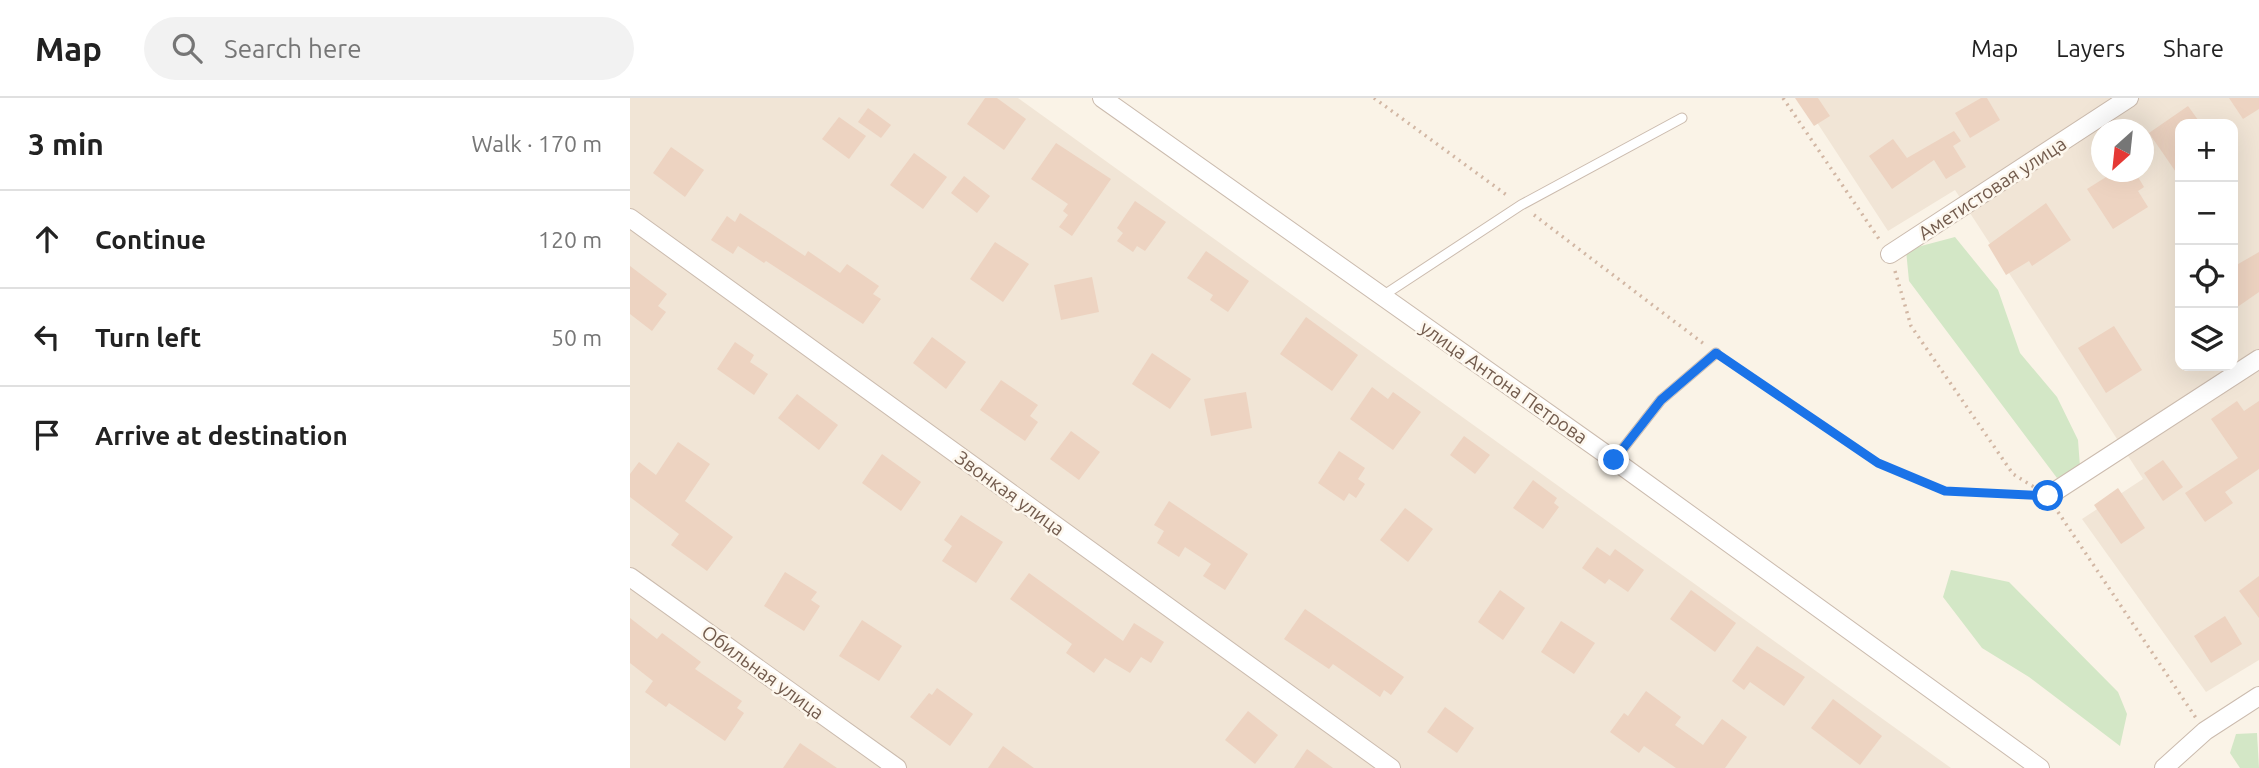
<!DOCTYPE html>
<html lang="en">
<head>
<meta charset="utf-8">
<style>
  :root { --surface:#fff; --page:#f2f2f2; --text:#222; --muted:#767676; --line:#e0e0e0 }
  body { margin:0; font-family:Ubuntu,sans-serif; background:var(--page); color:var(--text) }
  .controls { position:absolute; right:21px; top:21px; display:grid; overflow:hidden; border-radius:14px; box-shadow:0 7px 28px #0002 }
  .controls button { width:63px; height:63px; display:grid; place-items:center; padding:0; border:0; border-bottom:2px solid var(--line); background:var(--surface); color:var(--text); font:35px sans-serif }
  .compass { position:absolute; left:1461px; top:21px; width:63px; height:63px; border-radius:50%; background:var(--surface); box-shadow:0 7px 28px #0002; rotate:207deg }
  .stop { position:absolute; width:21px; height:21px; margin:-16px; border:5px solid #1a73e8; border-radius:50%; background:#fff }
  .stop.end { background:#1a73e8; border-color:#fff; box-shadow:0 2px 7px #0008 }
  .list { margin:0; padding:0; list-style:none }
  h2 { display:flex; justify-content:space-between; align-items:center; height:91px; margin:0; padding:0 28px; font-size:30px }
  h2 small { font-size:23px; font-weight:400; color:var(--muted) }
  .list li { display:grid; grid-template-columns:46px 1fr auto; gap:21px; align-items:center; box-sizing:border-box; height:98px; padding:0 28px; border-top:2px solid var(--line) }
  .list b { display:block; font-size:26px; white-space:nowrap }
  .list em { font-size:23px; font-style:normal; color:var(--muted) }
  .icon { flex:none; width:38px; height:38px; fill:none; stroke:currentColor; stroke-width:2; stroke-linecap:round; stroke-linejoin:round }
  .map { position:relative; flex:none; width:1629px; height:670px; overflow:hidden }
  header { display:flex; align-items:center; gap:42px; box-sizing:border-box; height:98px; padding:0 35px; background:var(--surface); border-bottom:2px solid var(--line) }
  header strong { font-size:33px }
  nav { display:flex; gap:38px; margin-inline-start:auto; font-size:24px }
  .search { width:490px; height:63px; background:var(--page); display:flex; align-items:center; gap:18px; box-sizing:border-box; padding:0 24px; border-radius:38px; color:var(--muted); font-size:26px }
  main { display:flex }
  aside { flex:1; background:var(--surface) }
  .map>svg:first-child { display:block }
  .residential { fill:#f1e5d6; fill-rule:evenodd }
  .green { fill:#d3e7c6 }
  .building { fill:#edd3c1 }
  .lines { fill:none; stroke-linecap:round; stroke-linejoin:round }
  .service-casing { stroke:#cbbbae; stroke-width:11 }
  .minor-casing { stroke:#cbbbae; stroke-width:20 }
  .path { stroke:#d2b7a4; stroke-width:3.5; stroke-dasharray:2 5; stroke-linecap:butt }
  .service { stroke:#fff; stroke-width:9 }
  .minor { stroke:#fff; stroke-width:18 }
  .route { stroke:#1a73e8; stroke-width:9 }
  .labels { text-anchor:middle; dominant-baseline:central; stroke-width:5; stroke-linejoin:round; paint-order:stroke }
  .street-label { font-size:19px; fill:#725b4d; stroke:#fdf7ed }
</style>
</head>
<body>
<header>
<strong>Map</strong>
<div class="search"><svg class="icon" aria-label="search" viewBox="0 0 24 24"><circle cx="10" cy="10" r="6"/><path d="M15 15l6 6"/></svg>Search here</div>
<nav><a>Map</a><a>Layers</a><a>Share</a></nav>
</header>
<main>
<aside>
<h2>3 min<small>Walk · 170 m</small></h2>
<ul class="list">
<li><svg class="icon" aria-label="ahead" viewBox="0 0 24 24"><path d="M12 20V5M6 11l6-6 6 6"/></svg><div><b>Continue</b></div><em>120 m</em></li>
<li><svg class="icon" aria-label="left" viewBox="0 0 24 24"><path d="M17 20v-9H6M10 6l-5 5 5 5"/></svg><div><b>Turn left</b></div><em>50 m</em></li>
<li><svg class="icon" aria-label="arrive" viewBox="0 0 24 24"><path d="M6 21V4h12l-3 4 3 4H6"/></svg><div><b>Arrive at destination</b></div></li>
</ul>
</aside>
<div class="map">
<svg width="1629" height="670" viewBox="0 0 1629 670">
  <rect width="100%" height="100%" fill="#faf3e7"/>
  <g class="residential">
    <polygon points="0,0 388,0 1321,670 0,670"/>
    <path d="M1171,0h458v562l-53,32 -124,-173 61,-40 -188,-289 -67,41zM1550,26h53v242h-53zM1472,32h42v42h-42z"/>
  </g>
  <g class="green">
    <polygon points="1325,139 1368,192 1390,255 1427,299 1448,342 1450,369 1427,380 1279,183 1276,152"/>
    <polygon points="1321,472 1379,484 1488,594 1497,616 1490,648 1399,579 1352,550 1313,499"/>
    <polygon points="1627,635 1629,670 1610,670 1600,655 1606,636"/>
  </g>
  <g class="building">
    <polygon points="355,0 367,0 396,21 374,52 337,26"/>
    <polygon points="1165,0 1188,0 1200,18 1184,28"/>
    <polygon points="1351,0 1357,0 1370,22 1340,40 1325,15"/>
    <polygon points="1599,0 1629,0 1629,11 1613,21"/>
    <polygon points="1558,8 1571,26 1550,26 1550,80 1519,35"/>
    <polygon points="238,10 261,27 251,40 228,24"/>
    <polygon points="209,19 236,38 219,61 192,41"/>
    <polygon points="1324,33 1331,43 1323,48 1336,69 1316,81 1304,62 1262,91 1239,58 1263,41 1277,60"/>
    <polygon points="426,45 481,81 442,138 429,129 438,117 433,113 438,106 401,81"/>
    <polygon points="41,49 74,72 55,99 23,75"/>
    <polygon points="284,55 317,79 293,111 260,87"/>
    <polygon points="1484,74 1505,74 1514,89 1508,93 1518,109 1483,131 1457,91"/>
    <polygon points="334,78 360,98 347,115 321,95"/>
    <polygon points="505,103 536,124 515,153 507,148 503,154 487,143 493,135 487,130"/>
    <polygon points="1416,105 1441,142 1402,168 1399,163 1376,177 1358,147"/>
    <polygon points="110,115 175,158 178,153 210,175 217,166 249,188 243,196 251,201 233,226 136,163 134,165 108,148 103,156 81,142 97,118 105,124"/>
    <polygon points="365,144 399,166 373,204 340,181"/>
    <polygon points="576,153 619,183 598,214 580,202 583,197 557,180"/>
    <polygon points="1629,154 1629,194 1603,212 1603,169"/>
    <polygon points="0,168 37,196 28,208 36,214 22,233 0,216"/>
    <polygon points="462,179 469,214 431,222 424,187"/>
    <polygon points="676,219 728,257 702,293 650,256"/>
    <polygon points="1484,228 1512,272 1476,295 1448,250"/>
    <polygon points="302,239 336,264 316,291 283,265"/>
    <polygon points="105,244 124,257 120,264 138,276 124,297 87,271"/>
    <polygon points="522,255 561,281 540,311 502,286"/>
    <polygon points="371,282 408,307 400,318 408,324 395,343 350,312"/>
    <polygon points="742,289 758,301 763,294 791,314 763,352 720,321"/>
    <polygon points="616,294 622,330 581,338 574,301"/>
    <polygon points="167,296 208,327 189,352 148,320"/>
    <polygon points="1607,303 1614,313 1629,303 1629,371 1595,394 1603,405 1575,424 1555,395 1608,360 1581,321"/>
    <polygon points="441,333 470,354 449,382 420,361"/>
    <polygon points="834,338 860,357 845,376 820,357"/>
    <polygon points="48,344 80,366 55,403 103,439 77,473 41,447 49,436 0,399 0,376 9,364 26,377"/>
    <polygon points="709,353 735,370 728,381 735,386 726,400 719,395 714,403 688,385"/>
    <polygon points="252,356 291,384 271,413 232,385"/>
    <polygon points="1533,362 1553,389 1533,403 1514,375"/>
    <polygon points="903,382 927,400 924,405 929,409 913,431 883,410"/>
    <polygon points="1488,390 1515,430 1491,446 1464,407"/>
    <polygon points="539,403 618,456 595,492 573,478 581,466 555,449 549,459 527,445 534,433 524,427"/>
    <polygon points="775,410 803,431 778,464 750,442"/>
    <polygon points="331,417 373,444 346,485 312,463 322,448 314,442"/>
    <polygon points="967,449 980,458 985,451 1014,472 998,494 979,481 975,486 952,470"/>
    <polygon points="155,474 187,494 181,502 190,508 174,533 134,508"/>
    <polygon points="399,475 493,543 504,525 534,544 521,565 511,559 500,575 475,560 464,575 436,555 442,546 380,501"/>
    <polygon points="1629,478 1629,520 1609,493"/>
    <polygon points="870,492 895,510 873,542 848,524"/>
    <polygon points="1061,492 1106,525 1085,554 1040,521"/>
    <polygon points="675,511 774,579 761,597 754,592 750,599 703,566 699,571 654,541"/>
    <polygon points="1595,518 1612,546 1581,565 1564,538"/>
    <polygon points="0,520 27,541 32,535 71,564 65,571 112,603 107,610 114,615 95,643 39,605 36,609 15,594 23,583 0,565"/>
    <polygon points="232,522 272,548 249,583 209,558"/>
    <polygon points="931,523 965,545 944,576 911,554"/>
    <polygon points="1127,548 1175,579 1154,608 1120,584 1114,592 1102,583"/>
    <polygon points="307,590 343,616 320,648 280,619 299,595 302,597"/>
    <polygon points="1016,593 1051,619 1045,627 1073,647 1092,621 1117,639 1095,670 1046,670 1014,648 1009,655 980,634 994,615 998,618"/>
    <polygon points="1203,601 1252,638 1230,667 1181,630"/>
    <polygon points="815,609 844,630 827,655 797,634"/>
    <polygon points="618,613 648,637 625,666 595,642"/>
    <polygon points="170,645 207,670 153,670"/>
    <polygon points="373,648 404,670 358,670"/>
    <polygon points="677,651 703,670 664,670"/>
  </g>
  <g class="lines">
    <g class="service-casing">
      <g id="service">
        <polyline points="751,199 891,107 1052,20"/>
        <polyline points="984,362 1031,302 1086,255"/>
      </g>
    </g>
    <g class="minor-casing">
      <g id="minor">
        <polyline points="472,0 984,362 1410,670"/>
        <polyline points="0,120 761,670"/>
        <polyline points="1260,156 1499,0"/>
        <polyline points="1418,398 1629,261"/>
        <polyline points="0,479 267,670"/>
        <polyline points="1534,670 1575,633 1629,598"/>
      </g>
    </g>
    <g class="path">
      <polyline points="744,0 878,98"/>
      <polyline points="1153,0 1249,141"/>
      <polyline points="904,117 1074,246"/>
      <polyline points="1265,173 1281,228 1383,376 1404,389"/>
      <polyline points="1097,263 1248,365 1315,393 1402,397"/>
      <polyline points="1428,414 1566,620"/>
    </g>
    <use href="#service" class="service"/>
    <use href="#minor" class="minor"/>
  </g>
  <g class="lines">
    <polyline class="route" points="984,362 1031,302 1086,255 1248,365 1315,393 1418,398"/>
  </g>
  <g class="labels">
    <g class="street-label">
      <text transform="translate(1362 90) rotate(-33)">Аметистовая улица</text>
      <text transform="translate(874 284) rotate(35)">улица Антона Петрова</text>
      <text transform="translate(380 395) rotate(36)">Звонкая улица</text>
      <text transform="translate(133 574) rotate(36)">Обильная улица</text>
    </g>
  </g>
</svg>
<div class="controls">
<button>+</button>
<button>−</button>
<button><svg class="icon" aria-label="locate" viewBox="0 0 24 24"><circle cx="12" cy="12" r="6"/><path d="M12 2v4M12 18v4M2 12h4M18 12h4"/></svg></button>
<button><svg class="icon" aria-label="layers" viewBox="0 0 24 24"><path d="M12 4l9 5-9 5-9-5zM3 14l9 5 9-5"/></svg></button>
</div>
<svg class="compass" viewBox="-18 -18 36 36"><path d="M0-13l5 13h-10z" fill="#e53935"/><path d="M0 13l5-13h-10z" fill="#767676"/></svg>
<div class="stop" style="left:1418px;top:398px"></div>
<div class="stop end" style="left:984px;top:362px"></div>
</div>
</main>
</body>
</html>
